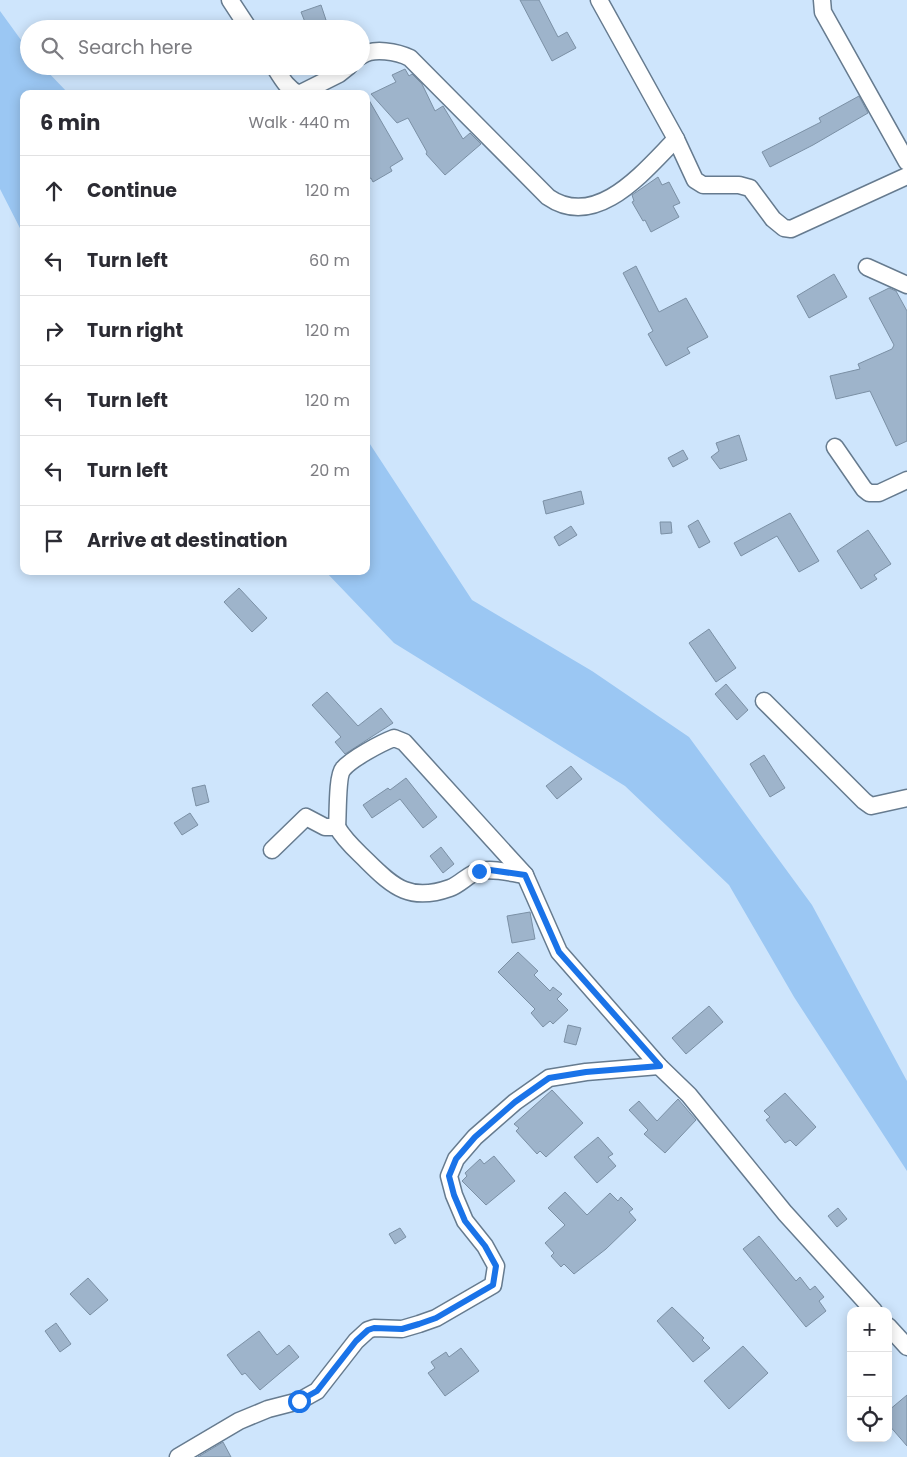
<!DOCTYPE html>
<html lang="en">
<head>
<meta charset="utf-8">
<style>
  :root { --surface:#fff; --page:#f2f2f3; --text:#2b2b33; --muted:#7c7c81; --line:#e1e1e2 }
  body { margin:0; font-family:Poppins,sans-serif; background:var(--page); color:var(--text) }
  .controls { position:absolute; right:15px; bottom:15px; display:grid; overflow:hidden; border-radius:10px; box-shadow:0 2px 12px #0003 }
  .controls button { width:45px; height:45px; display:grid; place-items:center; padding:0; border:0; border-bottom:1px solid var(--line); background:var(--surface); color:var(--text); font:25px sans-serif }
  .stop { position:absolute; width:15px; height:15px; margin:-11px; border:4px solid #1a73e8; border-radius:50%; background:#fff }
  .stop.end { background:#1a73e8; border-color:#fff; box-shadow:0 1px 5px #0008 }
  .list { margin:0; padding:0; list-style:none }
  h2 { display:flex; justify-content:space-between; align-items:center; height:65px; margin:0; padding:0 20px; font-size:21px }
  h2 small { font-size:16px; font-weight:400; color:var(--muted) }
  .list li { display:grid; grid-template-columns:32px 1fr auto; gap:15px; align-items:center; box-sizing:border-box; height:70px; padding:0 20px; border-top:1px solid var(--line) }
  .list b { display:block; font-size:19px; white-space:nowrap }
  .list em { font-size:16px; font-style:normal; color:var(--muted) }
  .icon { flex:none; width:28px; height:28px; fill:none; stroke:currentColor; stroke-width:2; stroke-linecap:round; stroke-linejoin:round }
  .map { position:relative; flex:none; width:907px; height:1457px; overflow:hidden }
  .search { position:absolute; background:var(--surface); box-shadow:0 2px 12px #0003; left:20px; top:20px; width:350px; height:55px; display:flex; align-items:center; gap:12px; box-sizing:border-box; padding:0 18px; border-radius:28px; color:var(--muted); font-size:19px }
  .panel { position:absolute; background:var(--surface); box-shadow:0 2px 12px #0003; left:20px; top:90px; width:350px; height:485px; border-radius:10px }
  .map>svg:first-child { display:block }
  .green { fill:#9bc7f3 }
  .building { fill:#9eb4cb; stroke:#7b90a5 }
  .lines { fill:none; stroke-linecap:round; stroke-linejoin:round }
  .minor-casing { stroke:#667b8f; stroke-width:19 }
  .minor { stroke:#fff; stroke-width:16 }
  .route { stroke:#1a73e8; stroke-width:6 }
</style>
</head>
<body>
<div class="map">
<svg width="907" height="1457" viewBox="0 0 907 1457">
  <rect width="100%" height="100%" fill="#cee5fc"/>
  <g class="green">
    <polygon points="0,11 29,51 29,66 42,66 69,94 24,94 24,236 0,189"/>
    <polygon points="366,438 472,600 592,671 689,737 812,905 907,1081 907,1171 794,997 729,885 625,786 394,643 325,571 366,571"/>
  </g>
  <g class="building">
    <polygon points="520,0 539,0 558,37 567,32 576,48 552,61"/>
    <polygon points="321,5 326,20 307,27 301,12"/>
    <polygon points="405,69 409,76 412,74 422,84 435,111 443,106 463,139 470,133 481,144 445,175 426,154 427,152 408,118 397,123 371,94 396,82 392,75"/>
    <polygon points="366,95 403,159 390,167 392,171 373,182 371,178 366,180"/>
    <polygon points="859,96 868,113 813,145 770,167 762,152 821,122 819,118"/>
    <polygon points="658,177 662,185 669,182 680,203 673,206 679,217 651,232 645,220 643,221 632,202 634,201 632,195"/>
    <polygon points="636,266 659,312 686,298 708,337 687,348 690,353 666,366 648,334 653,331 623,273"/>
    <polygon points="834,274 847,297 809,318 797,296"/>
    <polygon points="889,288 896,291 907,311 907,441 896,446 870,391 836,399 830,376 860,369 858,364 892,349 894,345 869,298"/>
    <polygon points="739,435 747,460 720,469 711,457 719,451 716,443"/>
    <polygon points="683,450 688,459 673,467 668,458"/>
    <polygon points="581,491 584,504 546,514 543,501"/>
    <polygon points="790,513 819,561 799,572 777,536 741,556 734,543"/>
    <polygon points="698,520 710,542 699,548 688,526"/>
    <polygon points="660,522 671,522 672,533 661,534"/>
    <polygon points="571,526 577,535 559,546 554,537"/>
    <polygon points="868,530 891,564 874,575 877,579 861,589 837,551"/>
    <polygon points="239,588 267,618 252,632 224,602"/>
    <polygon points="709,629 736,668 716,682 689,643"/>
    <polygon points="726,684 748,710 737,720 715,694"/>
    <polygon points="327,692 358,726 381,708 393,723 345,754 335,742 341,737 312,705"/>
    <polygon points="764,755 785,788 770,797 750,764"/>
    <polygon points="571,766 582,779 557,799 546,786"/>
    <polygon points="406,778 437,817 423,828 400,799 372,818 363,805 388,788 390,790"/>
    <polygon points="205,785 209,802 196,806 192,788"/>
    <polygon points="190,813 198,825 182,835 174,823"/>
    <polygon points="441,847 454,864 443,873 430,856"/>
    <polygon points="530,912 535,939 512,943 507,916"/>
    <polygon points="518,952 538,971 534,975 550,991 553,987 562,994 557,999 568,1010 553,1024 550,1021 543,1027 531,1013 535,1009 498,972"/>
    <polygon points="709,1006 723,1022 686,1054 672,1038"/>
    <polygon points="568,1025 581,1028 576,1045 564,1042"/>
    <polygon points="552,1090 583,1123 546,1157 540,1151 537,1154 516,1131 519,1128 514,1124"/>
    <polygon points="785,1093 816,1127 796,1146 790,1140 785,1143 766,1120 770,1117 764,1111"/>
    <polygon points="678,1099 696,1120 665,1153 644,1134 648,1130 629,1110 639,1101 657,1121"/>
    <polygon points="598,1137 613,1154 608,1157 616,1166 597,1183 574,1157"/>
    <polygon points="494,1156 515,1181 486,1205 462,1181 467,1176 465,1173 480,1159 484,1164"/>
    <polygon points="565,1192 587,1215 610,1193 618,1201 621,1197 633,1209 629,1212 636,1220 606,1249 574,1274 564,1264 561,1267 551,1256 554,1253 545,1243 565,1225 548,1208"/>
    <polygon points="838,1208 847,1219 837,1227 828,1216"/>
    <polygon points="400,1228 406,1237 395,1244 389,1234"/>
    <polygon points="759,1236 796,1281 800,1277 810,1290 815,1286 824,1297 819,1301 826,1311 806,1327 743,1249"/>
    <polygon points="88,1278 108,1300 90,1315 70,1294"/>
    <polygon points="672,1307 704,1338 702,1340 710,1348 693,1362 657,1321"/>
    <polygon points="56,1323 71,1344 60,1352 45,1331"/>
    <polygon points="259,1331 277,1355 289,1345 299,1357 260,1390 245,1373 242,1375 227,1355"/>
    <polygon points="743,1346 768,1373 729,1409 704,1381"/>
    <polygon points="461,1348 479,1371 445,1396 428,1373 435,1368 431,1362 446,1352 449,1357"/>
    <polygon points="907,1395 907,1446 888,1424 888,1411"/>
    <polygon points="223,1442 231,1457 198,1457"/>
  </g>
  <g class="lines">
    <g class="minor-casing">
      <g id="minor">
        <polyline points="230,0 249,29"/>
        <polyline points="599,0 676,139 695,180 703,185 739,185 750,188 773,219 784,228 791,229 907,176"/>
        <polyline points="822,0 823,12 907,162"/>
        <path d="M361,56c12,-9 37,-4 49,2l138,139c49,34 97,-27 128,-58"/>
        <path d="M274,66c7,11 13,23 25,28l40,-20 10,-8"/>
        <polyline points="867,267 907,285"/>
        <polyline points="835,447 864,489 869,493 879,493 907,480"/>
        <polyline points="764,701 864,801 871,806 907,798"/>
        <path d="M337,827c1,-11 0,-51 6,-58 8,-10 38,-26 51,-31l10,4 121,133 34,77 100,114 30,29 96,118 89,98"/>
        <path d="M272,850l34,-33 19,10h12c8,14 19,23 30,34 27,27 44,41 83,27 11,-4 19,-15 30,-17 14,-3 31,2 45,4"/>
        <polyline points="888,1326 907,1347"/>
        <polyline points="178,1457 239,1421 268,1409 299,1401 317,1391 356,1341 368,1330 374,1328 402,1329 419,1324 436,1318 493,1285 496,1266 485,1246 465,1221 454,1195 449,1176 456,1159 475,1137 515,1102 549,1078 586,1072 659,1066"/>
      </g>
    </g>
    <use href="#minor" class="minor"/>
  </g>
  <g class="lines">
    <polyline class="route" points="299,1401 317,1391 356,1341 368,1330 374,1328 402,1329 419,1324 436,1318 493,1285 496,1266 485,1246 465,1221 454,1195 449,1176 456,1159 475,1137 515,1102 549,1078 586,1072 660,1066 559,952 525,875 490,870 479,871"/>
  </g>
</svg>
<div class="controls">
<button>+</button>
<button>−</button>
<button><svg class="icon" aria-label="locate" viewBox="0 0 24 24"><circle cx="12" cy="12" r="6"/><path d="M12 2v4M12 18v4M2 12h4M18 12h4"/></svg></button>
</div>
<div class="stop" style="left:299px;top:1401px"></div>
<div class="stop end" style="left:479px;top:871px"></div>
<div class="search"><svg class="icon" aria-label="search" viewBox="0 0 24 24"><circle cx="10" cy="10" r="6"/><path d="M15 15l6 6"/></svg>Search here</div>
<section class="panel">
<h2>6 min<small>Walk · 440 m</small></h2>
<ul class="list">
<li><svg class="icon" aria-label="ahead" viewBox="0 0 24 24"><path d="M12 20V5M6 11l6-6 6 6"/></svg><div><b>Continue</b></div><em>120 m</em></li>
<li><svg class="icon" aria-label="left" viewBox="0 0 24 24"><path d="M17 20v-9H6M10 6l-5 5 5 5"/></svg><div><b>Turn left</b></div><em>60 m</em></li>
<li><svg class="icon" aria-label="right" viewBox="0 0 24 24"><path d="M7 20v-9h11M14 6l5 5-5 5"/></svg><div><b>Turn right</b></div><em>120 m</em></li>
<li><svg class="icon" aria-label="left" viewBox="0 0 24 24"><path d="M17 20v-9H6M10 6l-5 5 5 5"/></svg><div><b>Turn left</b></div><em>120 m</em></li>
<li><svg class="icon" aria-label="left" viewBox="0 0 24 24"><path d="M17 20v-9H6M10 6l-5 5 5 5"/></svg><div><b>Turn left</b></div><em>20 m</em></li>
<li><svg class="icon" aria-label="arrive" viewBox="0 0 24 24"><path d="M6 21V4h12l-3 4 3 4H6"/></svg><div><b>Arrive at destination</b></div></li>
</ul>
</section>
</div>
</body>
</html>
